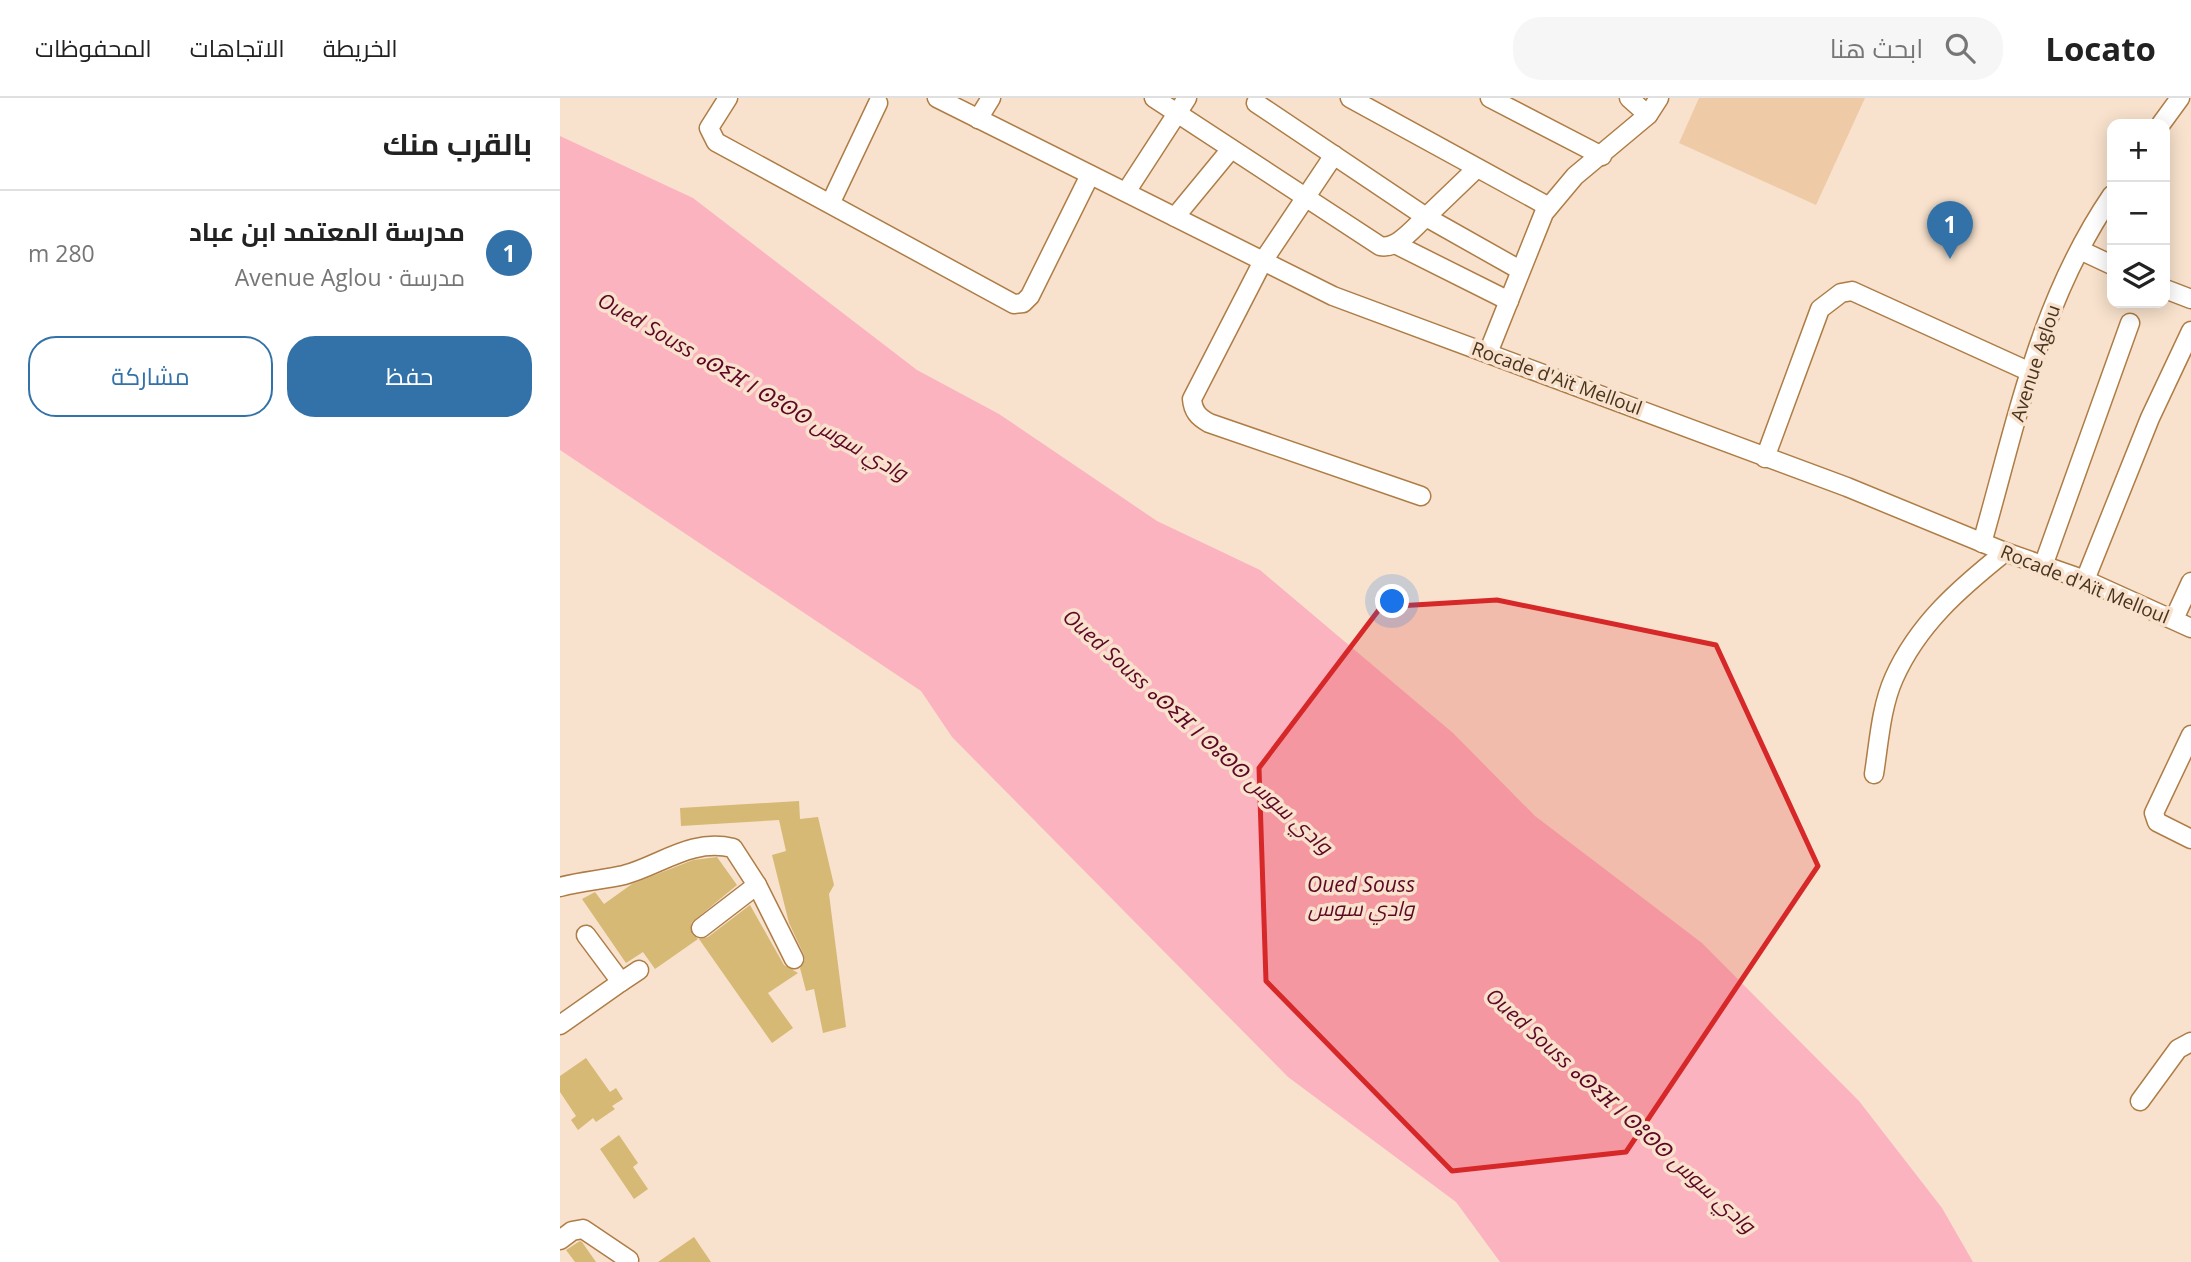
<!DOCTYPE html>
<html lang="ar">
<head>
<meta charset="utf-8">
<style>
  :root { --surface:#fff; --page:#f6f6f6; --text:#222; --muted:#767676; --line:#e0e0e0; --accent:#3272a9 }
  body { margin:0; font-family:"Open Sans",Cairo,"Noto Sans Tifinagh",sans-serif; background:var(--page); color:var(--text); direction:rtl }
  .controls { position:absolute; right:21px; top:21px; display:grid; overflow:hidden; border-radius:14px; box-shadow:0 4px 18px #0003 }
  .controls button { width:63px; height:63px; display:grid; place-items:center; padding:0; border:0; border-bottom:2px solid var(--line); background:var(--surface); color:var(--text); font:35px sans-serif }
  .you { position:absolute; left:833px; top:504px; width:24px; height:24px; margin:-18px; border:5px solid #fff; border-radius:50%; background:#1a73e8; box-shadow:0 0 0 10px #1a73e833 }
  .badge { display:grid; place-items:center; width:46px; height:46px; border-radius:50%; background:var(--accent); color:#fff; font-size:23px; font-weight:700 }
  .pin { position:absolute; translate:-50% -58px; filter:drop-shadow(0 2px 4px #0008) }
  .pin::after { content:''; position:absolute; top:37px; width:24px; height:21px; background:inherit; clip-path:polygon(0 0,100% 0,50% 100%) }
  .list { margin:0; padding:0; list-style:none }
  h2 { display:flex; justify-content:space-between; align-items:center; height:91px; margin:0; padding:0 28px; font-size:30px }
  h2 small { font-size:23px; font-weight:400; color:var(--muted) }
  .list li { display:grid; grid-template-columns:46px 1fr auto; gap:21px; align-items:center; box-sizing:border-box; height:126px; padding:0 28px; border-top:2px solid var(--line) }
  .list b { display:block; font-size:26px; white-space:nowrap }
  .list p { margin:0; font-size:23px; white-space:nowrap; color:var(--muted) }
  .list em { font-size:23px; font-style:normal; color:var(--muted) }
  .actions { display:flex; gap:14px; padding:21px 28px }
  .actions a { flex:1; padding:16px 0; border:2px solid var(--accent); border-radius:28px; text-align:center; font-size:24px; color:var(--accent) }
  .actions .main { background:var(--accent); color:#fff }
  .icon { flex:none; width:38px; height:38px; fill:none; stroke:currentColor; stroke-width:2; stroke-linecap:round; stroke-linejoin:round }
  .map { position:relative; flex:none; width:1631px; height:1164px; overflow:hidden; direction:ltr }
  header { display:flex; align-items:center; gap:42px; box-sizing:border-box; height:98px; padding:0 35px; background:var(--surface); border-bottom:2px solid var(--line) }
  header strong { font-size:33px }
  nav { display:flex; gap:38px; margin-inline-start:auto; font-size:24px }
  .search { width:490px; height:63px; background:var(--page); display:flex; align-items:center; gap:18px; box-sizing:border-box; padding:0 24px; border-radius:28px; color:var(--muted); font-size:26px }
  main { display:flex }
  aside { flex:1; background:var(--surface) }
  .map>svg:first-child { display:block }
  .green { fill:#eecaa6 }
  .water { fill:#fcb3c0 }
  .building { fill:#d6b974 }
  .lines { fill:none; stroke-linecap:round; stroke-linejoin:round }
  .minor-casing { stroke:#ae7d46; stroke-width:21 }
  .minor { stroke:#fff; stroke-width:18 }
  .marked { fill:#d62828; fill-opacity:0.2; stroke:#d62828; stroke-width:5; stroke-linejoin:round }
  .labels { text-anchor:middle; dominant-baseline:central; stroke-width:7; stroke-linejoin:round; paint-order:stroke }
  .street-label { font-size:19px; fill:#49341d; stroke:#f8e2cd }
  .water-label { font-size:21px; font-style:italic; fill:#5d0726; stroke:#f8e2cd }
</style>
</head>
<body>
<header>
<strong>Locato</strong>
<div class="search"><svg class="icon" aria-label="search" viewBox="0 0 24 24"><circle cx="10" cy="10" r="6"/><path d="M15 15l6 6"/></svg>ابحث هنا</div>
<nav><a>الخريطة</a><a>الاتجاهات</a><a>المحفوظات</a></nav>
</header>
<main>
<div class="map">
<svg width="1631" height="1164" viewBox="0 0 1631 1164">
  <rect width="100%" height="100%" fill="#f8e2cd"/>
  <polygon class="green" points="1139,0 1305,0 1256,107 1119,45"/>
  <polygon class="water" points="0,38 133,100 357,272 439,316 597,423 700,472 893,635 975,718 1142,845 1299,1003 1382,1110 1413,1164 940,1164 896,1104 728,979 392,639 361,593 0,352"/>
  <g class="building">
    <polygon points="239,703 240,721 258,719 274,787 269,796 286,929 263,935 254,891 246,893 240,870 245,862 244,857 229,825 212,757 226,753 219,722 121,728 120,710"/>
    <polygon points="157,759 177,787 131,825 132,836 138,841 95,871 83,854 66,865 22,801 35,794 44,806 72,786 133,762"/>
    <polygon points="190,807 224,867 238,875 208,895 233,930 212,945 139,841 148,839"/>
    <polygon points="26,960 50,994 56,990 63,1001 52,1008 55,1011 36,1024 33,1020 18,1032 11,1022 16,1018 0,994 0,978"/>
    <polygon points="59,1037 78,1065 73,1069 88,1091 74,1101 40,1051"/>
    <polygon points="134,1139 151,1164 98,1164"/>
    <polygon points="20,1143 22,1144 36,1164 15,1164 6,1152"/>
  </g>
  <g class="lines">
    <g class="minor-casing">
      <g id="minor">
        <polyline points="168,0 149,30 156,44 454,206 463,205 470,198 530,77"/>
        <polyline points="377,0 773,198 1287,389 1445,454 1525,482 1631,530"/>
        <path d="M594,0l226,148c17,4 34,-19 46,-29l94,53"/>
        <polyline points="790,0 989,109"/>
        <polyline points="930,0 1042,58"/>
        <polyline points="1069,0 1088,17"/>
        <polyline points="696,5 866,119 916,71"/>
        <polyline points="418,21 431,0"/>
        <polyline points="1601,26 1620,0"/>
        <path d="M774,57l-71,106 -71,138c1,12 6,18 17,24l212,73"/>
        <polyline points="566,94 627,0"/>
        <polyline points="271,104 318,5"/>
        <polyline points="615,119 671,51"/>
        <polyline points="835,146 949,203"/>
        <polyline points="1520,152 1552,167"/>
        <polyline points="1605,191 1631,201"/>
        <polyline points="928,255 984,115 1015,78 1088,17 1099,0"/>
        <polyline points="1205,360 1260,211 1281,195 1292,193 1468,273"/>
        <path d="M1422,445c35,-122 57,-241 130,-348"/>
        <polyline points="1483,468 1570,225"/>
        <polyline points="1525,482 1590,320 1631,233"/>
        <polyline points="1614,521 1631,484"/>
        <polyline points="1631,637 1594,715 1597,724 1631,741"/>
        <path d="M1314,676c5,-32 7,-67 20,-96 24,-54 66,-90 111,-126"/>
        <path d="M0,789c21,-6 43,-7 64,-12 37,-10 67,-37 109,-27l24,37 37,74"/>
        <polyline points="141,830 197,787"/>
        <polyline points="26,837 61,884 79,872"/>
        <polyline points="0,927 61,884"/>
        <polyline points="1580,1003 1618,951 1631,944"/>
        <polyline points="0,1142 12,1133 23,1131 69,1162"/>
      </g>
    </g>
    <use href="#minor" class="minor"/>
  </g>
  <path class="marked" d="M937,502l219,45 102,221 -192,286 -174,19 -186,-190 -7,-213 122,-161z"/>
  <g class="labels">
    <g class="street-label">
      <text transform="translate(1475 265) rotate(-72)">Avenue Aglou</text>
      <text transform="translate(997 280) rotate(20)">Rocade d'Aït Melloul</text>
      <text transform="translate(1525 486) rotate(22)">Rocade d'Aït Melloul</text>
    </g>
    <g class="water-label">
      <text transform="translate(193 288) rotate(30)">Oued Souss ⴰⵙⵉⴼ ⵏ ⵙⵓⵙⵙ وادي سوس</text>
      <text transform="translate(638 633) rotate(42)">Oued Souss ⴰⵙⵉⴼ ⵏ ⵙⵓⵙⵙ وادي سوس</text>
      <text x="801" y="786">Oued Souss<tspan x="801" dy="24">وادي سوس</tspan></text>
      <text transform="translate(1061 1012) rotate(42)">Oued Souss ⴰⵙⵉⴼ ⵏ ⵙⵓⵙⵙ وادي سوس</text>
    </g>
  </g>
</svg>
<div class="controls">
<button>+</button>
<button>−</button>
<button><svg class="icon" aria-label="layers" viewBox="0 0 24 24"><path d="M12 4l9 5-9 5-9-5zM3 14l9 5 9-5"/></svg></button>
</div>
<div class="you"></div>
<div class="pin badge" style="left:1390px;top:161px">1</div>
</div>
<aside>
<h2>بالقرب منك<small></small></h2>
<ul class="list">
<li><span class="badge">1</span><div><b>مدرسة المعتمد ابن عباد</b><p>مدرسة · Avenue Aglou</p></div><em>280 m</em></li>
</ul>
<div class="actions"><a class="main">حفظ</a><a>مشاركة</a></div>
</aside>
</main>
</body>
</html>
